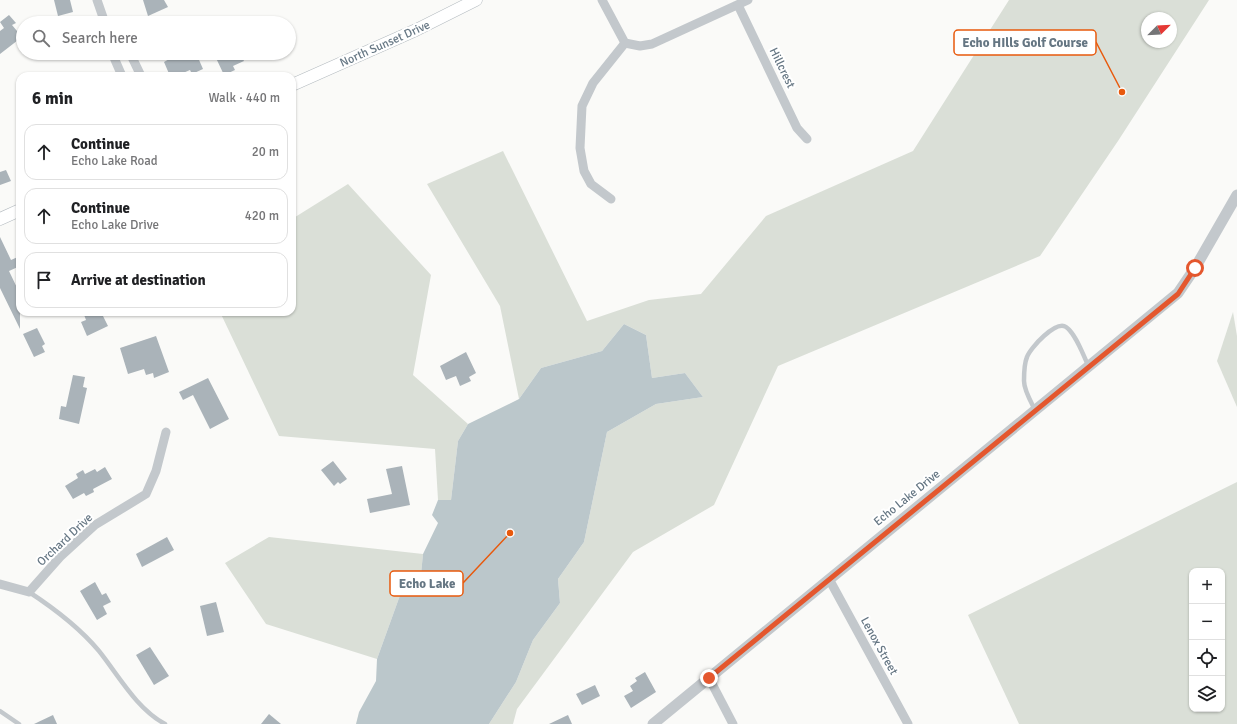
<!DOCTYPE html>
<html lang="en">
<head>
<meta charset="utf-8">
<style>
  :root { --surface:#fff; --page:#f2f2f2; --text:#202124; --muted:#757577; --line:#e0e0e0 }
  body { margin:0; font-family:Signika,sans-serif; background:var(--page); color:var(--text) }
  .controls { position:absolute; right:12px; bottom:12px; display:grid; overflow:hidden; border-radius:8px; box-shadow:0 1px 3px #0004 }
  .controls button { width:36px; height:36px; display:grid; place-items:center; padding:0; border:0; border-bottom:1px solid var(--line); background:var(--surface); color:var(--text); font:20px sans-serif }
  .compass { position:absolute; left:1141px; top:12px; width:36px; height:36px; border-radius:50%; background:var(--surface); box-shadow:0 1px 3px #0004; rotate:66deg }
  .stop { position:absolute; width:12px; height:12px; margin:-9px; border:3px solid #e4572e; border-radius:50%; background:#fff }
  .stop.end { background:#e4572e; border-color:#fff; box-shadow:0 1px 4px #0008 }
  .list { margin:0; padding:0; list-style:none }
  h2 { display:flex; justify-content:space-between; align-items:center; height:52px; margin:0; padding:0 16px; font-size:17px }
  h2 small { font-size:13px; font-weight:400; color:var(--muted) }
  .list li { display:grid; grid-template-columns:26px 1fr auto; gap:12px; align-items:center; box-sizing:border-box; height:56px; margin:0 8px 8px; padding:0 8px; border:1px solid var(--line); border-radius:12px }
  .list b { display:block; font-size:15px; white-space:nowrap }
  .list p { margin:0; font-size:13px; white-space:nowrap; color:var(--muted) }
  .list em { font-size:13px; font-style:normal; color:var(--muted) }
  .icon { flex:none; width:22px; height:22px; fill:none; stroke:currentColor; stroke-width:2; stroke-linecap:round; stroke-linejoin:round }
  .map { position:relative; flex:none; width:1237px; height:724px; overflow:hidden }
  .search { position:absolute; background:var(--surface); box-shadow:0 1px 3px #0004; left:16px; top:16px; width:280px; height:44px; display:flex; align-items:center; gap:10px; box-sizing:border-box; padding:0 14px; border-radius:22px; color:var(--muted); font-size:15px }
  .panel { position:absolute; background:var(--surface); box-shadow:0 1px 3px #0004; left:16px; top:72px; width:280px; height:244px; border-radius:12px }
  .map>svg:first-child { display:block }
  .green { fill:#dadfd7; fill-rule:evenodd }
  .water { fill:#bbc7cb }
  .building { fill:#aab3b9 }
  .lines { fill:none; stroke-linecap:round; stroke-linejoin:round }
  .secondary-casing { stroke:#b3babf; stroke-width:13 }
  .service { stroke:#c3c8cc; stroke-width:4.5 }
  .minor { stroke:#c3c8cc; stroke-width:9 }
  .tertiary { stroke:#c3c8cc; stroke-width:11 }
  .secondary { stroke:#fff; stroke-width:12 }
  .route { stroke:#e4572e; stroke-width:5 }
  .labels { text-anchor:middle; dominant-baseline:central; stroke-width:4; stroke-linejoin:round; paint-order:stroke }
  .street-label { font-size:12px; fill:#657683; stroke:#fff }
  .leader { fill:none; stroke:#e8590c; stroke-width:1.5 }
  .callout-dot { fill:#e8590c; stroke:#fff; stroke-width:1.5 }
  .callout { fill:#fff; stroke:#e8590c; stroke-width:1.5 }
  .callout-label { font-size:13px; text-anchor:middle; font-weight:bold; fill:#657683 }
</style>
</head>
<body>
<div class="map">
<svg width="1237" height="724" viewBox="0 0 1237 724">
  <rect width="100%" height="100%" fill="#fafaf8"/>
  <g class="green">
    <path d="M1009,0h200l-91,141 -78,115 -262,110 -64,139 -81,47 -116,157 -4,15h-24l27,-42 17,-42 27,-37 -2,-24 26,-37 23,-110 49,-28 47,-7 -18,-24 -33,5 -6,-43 -22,-11 -22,27 -61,17 -22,31 -19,-93 -73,-122 76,-33 84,170 62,-21 52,-6 65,-78 147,-65zM1147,18h24v24h-24z"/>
    <polygon points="348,184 431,275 413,375 468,424 458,441 451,500 438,500 435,449 279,436 220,312 292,312 292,219"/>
    <polygon points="1233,312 1237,336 1237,407 1217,361"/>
    <path d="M1237,482v242h-218l-51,-109zM1192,571h30v138h-30z"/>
    <polygon points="269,537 423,554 421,574 403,587 377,659 266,624 225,563"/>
  </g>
  <polygon class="water" points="624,324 646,335 652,378 685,373 703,397 656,404 607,432 584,542 558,579 560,603 533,640 516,682 489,724 356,724 359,712 376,681 377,659 403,587 421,574 423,554 438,523 432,515 438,500 451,500 458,441 468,424 519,399 541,368 602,351"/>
  <g class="building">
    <polygon points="54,0 70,0 73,12 58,16"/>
    <polygon points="143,0 164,0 168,7 148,16"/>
    <polygon points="9,15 16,23 12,25 22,37 0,54 0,31 4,28 0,22"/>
    <polygon points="175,53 185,53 187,58 196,53 203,69 192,74 190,70 176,76 170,76 164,62 171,58 170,55"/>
    <polygon points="226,53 240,53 244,61 233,66 235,70 224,75 216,58"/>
    <polygon points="6,170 11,181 0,185 0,172"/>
    <polygon points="0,237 11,260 20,256 20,266 9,271 20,294 20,329 0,288"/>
    <polygon points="83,312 101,312 108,326 87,336 81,322 86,320"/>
    <polygon points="37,328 45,344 42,346 45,352 34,357 23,334"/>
    <polygon points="156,336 169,372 154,378 153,373 146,375 144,369 128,374 120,348"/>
    <polygon points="466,352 476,373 469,377 471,381 460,386 456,376 446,380 440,366"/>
    <polygon points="73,375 85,377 83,387 87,388 79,424 59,419 61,406 66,407"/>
    <polygon points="208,378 229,419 210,429 193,395 183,400 179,392"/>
    <polygon points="333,461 347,479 340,484 338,482 334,486 321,470"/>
    <polygon points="402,466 410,505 370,513 367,499 392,494 386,469"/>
    <polygon points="105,467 112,479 93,489 94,492 86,496 84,493 73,499 65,486 78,478 76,474 83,470 85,474 95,469 97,472"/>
    <polygon points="167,537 174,550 142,567 136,554"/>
    <polygon points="95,582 102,595 106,593 111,602 103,606 107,614 97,620 80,591"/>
    <polygon points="216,602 224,632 207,636 200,606"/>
    <polygon points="150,647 169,676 154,685 136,655"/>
    <polygon points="645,672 656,692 631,708 624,696 633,691 630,686 637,681 635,678"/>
    <polygon points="595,685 600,696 582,705 576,694"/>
    <polygon points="269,714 281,724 261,724"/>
    <polygon points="53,715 57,724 34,724"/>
    <polygon points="568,715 572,724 549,724"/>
  </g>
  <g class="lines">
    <g class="secondary-casing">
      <g id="secondary">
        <polyline points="292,85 416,30 476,0"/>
        <polyline points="0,219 20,210"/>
      </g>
    </g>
    <g class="service">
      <path d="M1035,410c-4,-8 -11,-20 -11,-29 0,-8 0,-17 3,-24 3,-9 29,-37 39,-30 10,7 17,28 22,38"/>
      <path d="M29,592c26,17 50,35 70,59 20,25 37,57 66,73"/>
      <polyline points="0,711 19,724"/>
    </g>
    <g class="minor">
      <polyline points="97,0 105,23"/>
      <polyline points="602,0 625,43 640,46 652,44 748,0"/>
      <polyline points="738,5 797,128 807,139"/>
      <polyline points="112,53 122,76"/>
      <polyline points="130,53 141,76"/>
      <polyline points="611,199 591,184 584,171 580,148 582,106 593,83 625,43"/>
      <polyline points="829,579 908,724"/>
      <polyline points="0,584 29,592 60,557 95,525 146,494 156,471 166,432"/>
      <polyline points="709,678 733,724"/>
    </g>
    <polyline class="tertiary" points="653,724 1178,293 1195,268 1237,195"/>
    <use href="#secondary" class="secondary"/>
  </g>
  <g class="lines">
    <polyline class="route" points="709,678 1178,294 1195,268"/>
  </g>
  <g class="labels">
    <g class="street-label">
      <text transform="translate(385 44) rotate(-24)">North Sunset Drive</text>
      <text transform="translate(782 68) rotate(64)">Hillcrest</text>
      <text transform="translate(907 498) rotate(-39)">Echo Lake Drive</text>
      <text transform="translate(65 540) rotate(-43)">Orchard Drive</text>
      <text transform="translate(879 646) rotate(61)">Lenox Street</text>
    </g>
  </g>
  <path class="leader" d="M1122 92L1096 42M510 533L463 583"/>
  <g class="callout-dot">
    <circle cx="1122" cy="92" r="4"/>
    <circle cx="510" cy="533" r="4"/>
  </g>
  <g class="callout">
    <rect x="954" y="30" width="142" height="25" rx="4"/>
    <rect x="390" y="571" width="73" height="25" rx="4"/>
  </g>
  <g class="callout-label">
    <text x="1025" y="47">Echo HIlls Golf Course</text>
    <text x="427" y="588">Echo Lake</text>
  </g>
</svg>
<div class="controls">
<button>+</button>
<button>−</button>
<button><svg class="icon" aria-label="locate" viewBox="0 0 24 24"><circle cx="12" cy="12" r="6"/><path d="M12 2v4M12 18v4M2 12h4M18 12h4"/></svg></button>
<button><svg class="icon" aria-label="layers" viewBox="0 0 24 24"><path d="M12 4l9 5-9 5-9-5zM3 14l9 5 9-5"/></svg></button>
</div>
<svg class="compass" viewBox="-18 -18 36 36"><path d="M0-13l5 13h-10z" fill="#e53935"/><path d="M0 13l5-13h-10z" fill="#757577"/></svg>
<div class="stop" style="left:1195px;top:268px"></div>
<div class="stop end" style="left:709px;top:678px"></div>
<div class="search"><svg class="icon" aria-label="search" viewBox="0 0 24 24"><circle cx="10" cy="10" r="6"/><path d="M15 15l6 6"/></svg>Search here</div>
<section class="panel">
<h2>6 min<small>Walk · 440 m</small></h2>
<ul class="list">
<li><svg class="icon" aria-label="ahead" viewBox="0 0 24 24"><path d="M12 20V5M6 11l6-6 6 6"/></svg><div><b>Continue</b><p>Echo Lake Road</p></div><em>20 m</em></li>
<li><svg class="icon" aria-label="ahead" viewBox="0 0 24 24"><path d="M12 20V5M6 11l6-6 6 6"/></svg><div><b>Continue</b><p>Echo Lake Drive</p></div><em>420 m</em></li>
<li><svg class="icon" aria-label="arrive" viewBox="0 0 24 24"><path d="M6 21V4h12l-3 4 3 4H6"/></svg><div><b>Arrive at destination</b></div></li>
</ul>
</section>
</div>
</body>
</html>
